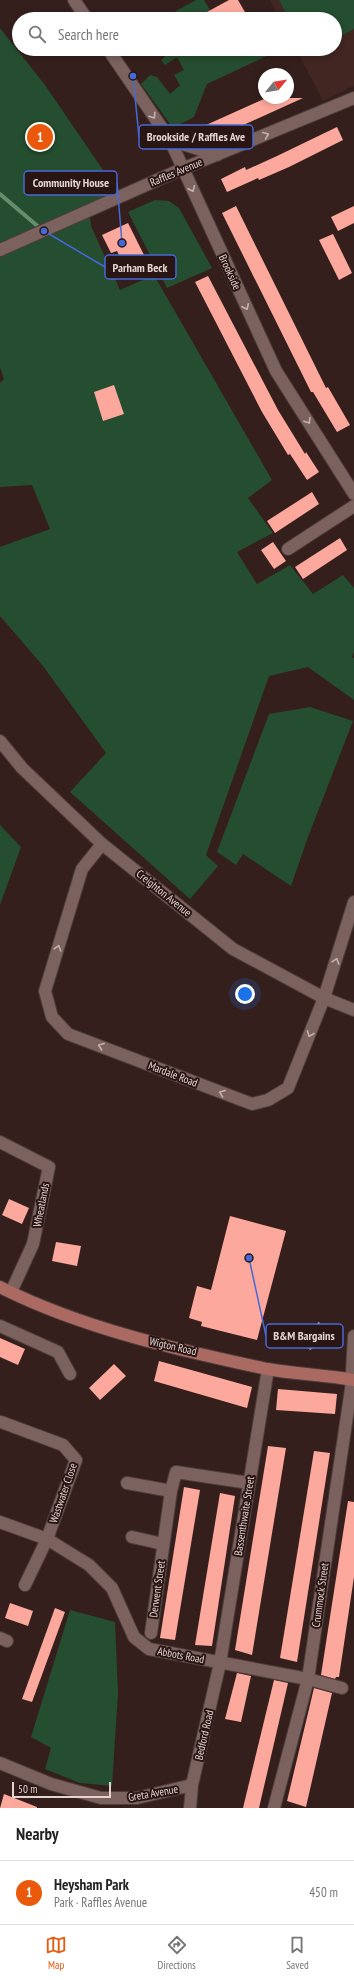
<!DOCTYPE html>
<html lang="en">
<head>
<meta charset="utf-8">
<style>
  :root { --surface:#fff; --page:#f2f2f2; --text:#222; --muted:#767676; --line:#e0e0e0; --accent:#ea580c }
  body { margin:0; font-family:"PT Sans Narrow",sans-serif; background:var(--page); color:var(--text) }
  .compass { position:absolute; left:258px; top:68px; width:36px; height:36px; border-radius:50%; background:var(--surface); box-shadow:0 2px 6px #0003; rotate:60deg }
  .scale { position:absolute; left:12px; bottom:10px; width:99px; box-sizing:border-box; padding-left:4px; border:2px solid #e3d4d2; border-top:0; font-size:11px; line-height:14px; white-space:nowrap; color:#e3d4d2; -webkit-text-stroke:3px #291513; paint-order:stroke }
  .you { position:absolute; left:245px; top:994px; width:14px; height:14px; margin:-10px; border:3px solid #fff; border-radius:50%; background:#1a73e8; box-shadow:0 0 0 6px #1a73e833 }
  .badge { display:grid; place-items:center; width:26px; height:26px; border-radius:50%; background:var(--accent); color:#fff; font-size:13px; font-weight:700 }
  .pin { position:absolute; translate:-50% -50%; border:2px solid #fff; box-shadow:0 1px 4px #0006 }
  .list { margin:0; padding:0; list-style:none }
  h2 { display:flex; justify-content:space-between; align-items:center; height:52px; margin:0; padding:0 16px; font-size:17px }
  h2 small { font-size:13px; font-weight:400; color:var(--muted) }
  .list li { display:grid; grid-template-columns:26px 1fr auto; gap:12px; align-items:center; box-sizing:border-box; height:64px; padding:0 16px; border-top:1px solid var(--line) }
  .list b { display:block; font-size:15px; white-space:nowrap }
  .list p { margin:0; font-size:13px; white-space:nowrap; color:var(--muted) }
  .list em { font-size:13px; font-style:normal; color:var(--muted) }
  .icon { flex:none; width:22px; height:22px; fill:none; stroke:currentColor; stroke-width:2; stroke-linecap:round; stroke-linejoin:round }
  .map { position:relative; flex:none; width:354px; height:1808px; overflow:hidden }
  .search { position:absolute; background:var(--surface); box-shadow:0 2px 6px #0003; left:12px; right:12px; top:12px; height:44px; display:flex; align-items:center; gap:10px; box-sizing:border-box; padding:0 14px; border-radius:22px; color:var(--muted); font-size:15px }
  .sheet { height:116px; background:var(--surface) }
  nav { display:flex; justify-content:space-around; align-items:center; box-sizing:border-box; height:56px; border-top:1px solid var(--line); background:var(--surface); font-size:11px; color:var(--muted) }
  nav a { display:grid; justify-items:center; gap:2px }
  nav .on { color:var(--accent) }
  .map>svg:first-child { display:block }
  .built { fill:#412622 }
  .green { fill:#254d2f }
  .lines { fill:none; stroke-linecap:round; stroke-linejoin:round }
  .stream { stroke:#638d6b; stroke-width:4 }
  .building { fill:#fda89c }
  .street-casing { stroke:#4e3d3b; stroke-width:14 }
  .primary-casing { stroke:#4e3d3b; stroke-width:14 }
  .street { stroke:#7b625e; stroke-width:12 }
  .primary { stroke:#aa6a62; stroke-width:12 }
  .oneway { stroke:#c4b2af }
  .labels { text-anchor:middle; dominant-baseline:central; stroke-width:4; stroke-linejoin:round; paint-order:stroke }
  .street-label { font-size:11px; fill:#e3d4d2; stroke:#291513 }
  .leader { fill:none; stroke:#4569d7; stroke-width:1.5 }
  .callout-dot { fill:#4569d7; stroke:#291513; stroke-width:1.5 }
  .callout { fill:#291513; stroke:#4569d7; stroke-width:1.5 }
  .callout-label { font-size:12px; text-anchor:middle; font-weight:bold; fill:#e3d4d2 }
</style>
</head>
<body>
<div class="map">
<svg width="354" height="1808" viewBox="0 0 354 1808">
  <rect width="100%" height="100%" fill="#341f1c"/>
  <polygon class="built" points="270,0 354,0 354,86 323,101 296,49 335,49 335,19 280,19"/>
  <g class="green">
    <polygon points="196,0 204,0 210,10 202,15 202,19 169,19 167,16"/>
    <polygon points="279,0 354,0 354,29 335,39 335,19 289,19"/>
    <polygon points="0,28 45,85 116,189 89,208 91,226 120,290 154,275 272,480 248,498 273,533 237,552 257,584 290,565 313,594 343,575 354,588 354,652 352,657 354,658 354,700 308,667 269,676 206,855 218,866 190,899 70,792 106,753 43,666 0,616 0,547 50,529 32,485 0,487 0,383 4,379 0,367"/>
    <polygon points="173,49 214,49 217,54 226,49 274,49 275,52 207,84 194,117 173,128 141,84 150,75 157,77 170,94 180,85 174,75 184,70 177,57 165,65 161,60"/>
    <polygon points="155,200 169,201 179,208 212,268 167,288 128,212"/>
    <polygon points="310,707 353,721 308,837 291,886 243,854 236,865 217,852 269,714"/>
    <polygon points="0,825 21,847 0,905"/>
    <polygon points="70,1610 115,1622 118,1693 112,1786 80,1783 45,1769 51,1748 31,1737"/>
  </g>
  <g class="lines">
    <polyline class="stream" points="0,194 41,229"/>
  </g>
  <g class="building">
    <polygon points="229,0 238,0 249,19 194,19"/>
    <polygon points="266,98 303,98 204,143 200,142 195,130"/>
    <polygon points="337,127 343,140 289,167 259,180 258,178 227,192 221,179 245,167 246,170 277,156"/>
    <polygon points="236,206 326,388 328,387 350,425 337,432 313,392 311,392 222,213"/>
    <polygon points="354,206 354,223 338,231 331,217"/>
    <polygon points="128,223 147,261 127,271 117,251 111,253 102,235"/>
    <polygon points="333,234 352,273 339,280 319,240"/>
    <polygon points="208,276 278,410 305,454 306,452 319,472 307,480 290,454 288,455 262,412 195,282"/>
    <polygon points="114,385 124,414 103,421 94,392"/>
    <polygon points="312,492 319,504 275,533 267,521"/>
    <polygon points="340,538 347,550 303,579 295,567"/>
    <polygon points="273,542 286,561 274,569 261,550"/>
    <polygon points="9,1199 29,1208 22,1224 2,1215"/>
    <polygon points="230,1216 286,1231 257,1340 201,1326 202,1322 189,1318 197,1286 211,1290"/>
    <polygon points="56,1242 81,1246 77,1266 52,1261"/>
    <polygon points="319,1322 330,1337 310,1350 300,1335"/>
    <polygon points="0,1338 25,1349 18,1365 0,1357"/>
    <polygon points="159,1361 252,1387 247,1408 154,1381"/>
    <polygon points="114,1364 126,1376 100,1400 89,1388"/>
    <polygon points="278,1389 337,1394 335,1414 276,1410"/>
    <polygon points="268,1446 286,1448 252,1655 235,1650"/>
    <polygon points="314,1451 330,1453 297,1662 280,1658"/>
    <polygon points="184,1487 200,1490 175,1640 160,1638"/>
    <polygon points="220,1493 235,1496 212,1646 195,1645"/>
    <polygon points="348,1501 354,1502 354,1577 339,1677 336,1677 335,1679 321,1675"/>
    <polygon points="10,1603 33,1611 28,1626 5,1618"/>
    <polygon points="55,1608 65,1612 32,1702 22,1699"/>
    <polygon points="237,1673 251,1676 241,1722 225,1719"/>
    <polygon points="274,1680 288,1683 272,1752 259,1808 243,1808"/>
    <polygon points="314,1688 332,1693 306,1807 287,1801"/>
    <polygon points="4,1794 37,1807 37,1808 0,1808"/>
  </g>
  <g class="lines">
    <g class="street-casing">
      <g id="street">
        <polyline points="74,0 87,19"/>
        <polyline points="108,49 170,140 276,371 354,494"/>
        <polyline points="170,140 217,155"/>
        <polyline points="0,250 182,169 354,98"/>
        <polyline points="288,549 354,506"/>
        <polyline points="0,741 22,768 102,844 233,949 324,998 354,1010"/>
        <polyline points="102,844 82,869 45,991 52,1017 68,1034 252,1104 268,1100 288,1088 324,998 354,902"/>
        <polyline points="0,1142 49,1167 33,1244 11,1292"/>
        <polyline points="0,1326 58,1352 70,1374"/>
        <polyline points="1,1422 63,1445 76,1460 47,1539 25,1585"/>
        <polyline points="127,1483 171,1491"/>
        <polyline points="0,1522 47,1539 89,1565 112,1588 134,1637 149,1649 308,1679 342,1688"/>
        <polyline points="132,1537 163,1544"/>
        <polyline points="151,1633 171,1491 176,1472 249,1483"/>
        <polyline points="0,1638 7,1641"/>
        <polyline points="0,1763 51,1784 101,1798 137,1798 192,1785"/>
        <polyline points="190,1808 192,1785 220,1663 268,1369"/>
        <polyline points="274,1808 308,1679 351,1389 354,1336"/>
      </g>
    </g>
    <g class="primary-casing">
      <path id="primary" d="M0,1287c81,41 178,63 267,82 28,5 58,6 87,11"/>
    </g>
    <use href="#street" class="street"/>
    <use href="#primary" class="primary"/>
  </g>
  <defs><path id="oneway-chevron" d="M-2-3.5L2.5 0L-2 3.5" fill="none" stroke-width="1.6" stroke-linecap="round" stroke-linejoin="round"/></defs>
  <g class="oneway">
    <use href="#oneway-chevron" transform="translate(153 116) rotate(56)"/>
    <use href="#oneway-chevron" transform="translate(266 135) rotate(-23)"/>
    <use href="#oneway-chevron" transform="translate(192 189) rotate(65)"/>
    <use href="#oneway-chevron" transform="translate(246 307) rotate(65)"/>
    <use href="#oneway-chevron" transform="translate(308 421) rotate(58)"/>
    <use href="#oneway-chevron" transform="translate(58 948) rotate(-73)"/>
    <use href="#oneway-chevron" transform="translate(336 961) rotate(-73)"/>
    <use href="#oneway-chevron" transform="translate(310 1034) rotate(112)"/>
    <use href="#oneway-chevron" transform="translate(101 1046) rotate(-159)"/>
    <use href="#oneway-chevron" transform="translate(222 1093) rotate(-159)"/>
  </g>
  <g class="labels">
    <g class="street-label">
      <text transform="translate(176 172) rotate(-23)">Raffles Avenue</text>
      <text transform="translate(230 272) rotate(65)">Brookside</text>
      <text transform="translate(164 893) rotate(39)">Creighton Avenue</text>
      <text transform="translate(173 1074) rotate(21)">Mardale Road</text>
      <text transform="translate(41 1205) rotate(-79)">Wheatlands</text>
      <text transform="translate(173 1346) rotate(13)">Wigton Road</text>
      <text transform="translate(63 1493) rotate(-71)">Wastwater Close</text>
      <text transform="translate(244 1516) rotate(-81)">Bassenthwaite Street</text>
      <text transform="translate(157 1589) rotate(-82)">Derwent Street</text>
      <text transform="translate(320 1595) rotate(-82)">Crummock Street</text>
      <text transform="translate(181 1655) rotate(11)">Abbots Road</text>
      <text transform="translate(204 1735) rotate(-77)">Bedford Road</text>
      <text transform="translate(153 1793) rotate(-10)">Greta Avenue</text>
    </g>
  </g>
  <path class="leader" d="M133 76L139 137M122 243L117 183M44 231L105 267M249 1258L266 1336"/>
  <g class="callout-dot">
    <circle cx="133" cy="76" r="4"/>
    <circle cx="122" cy="243" r="4"/>
    <circle cx="44" cy="231" r="4"/>
    <circle cx="249" cy="1258" r="4"/>
  </g>
  <g class="callout">
    <rect x="139" y="125" width="114" height="24" rx="4"/>
    <rect x="24" y="171" width="93" height="24" rx="4"/>
    <rect x="105" y="255" width="71" height="24" rx="4"/>
    <rect x="266" y="1324" width="77" height="24" rx="4"/>
  </g>
  <g class="callout-label">
    <text x="196" y="141">Brookside / Raffles Ave</text>
    <text x="71" y="187">Community House</text>
    <text x="140" y="272">Parham Beck</text>
    <text x="304" y="1340">B&amp;M Bargains</text>
  </g>
</svg>
<svg class="compass" viewBox="-18 -18 36 36"><path d="M0-13l5 13h-10z" fill="#e53935"/><path d="M0 13l5-13h-10z" fill="#767676"/></svg>
<div class="scale">50 m</div>
<div class="you"></div>
<div class="pin badge" style="left:40px;top:137px">1</div>
<div class="search"><svg class="icon" aria-label="search" viewBox="0 0 24 24"><circle cx="10" cy="10" r="6"/><path d="M15 15l6 6"/></svg>Search here</div>
</div>
<section class="sheet">
<h2>Nearby<small></small></h2>
<ul class="list">
<li><span class="badge">1</span><div><b>Heysham Park</b><p>Park · Raffles Avenue</p></div><em>450 m</em></li>
</ul>
</section>
<nav>
<a class="on"><svg class="icon" aria-label="map" viewBox="0 0 24 24"><path d="M3 6l6-2 6 2 6-2v14l-6 2-6-2-6 2zM9 4v14M15 6v14"/></svg>Map</a>
<a><svg class="icon" aria-label="directions" viewBox="0 0 24 24"><path d="M12 3l9 9-9 9-9-9zM9 14v-3h6M13 9l2 2-2 2"/></svg>Directions</a>
<a><svg class="icon" aria-label="saved" viewBox="0 0 24 24"><path d="M7 4h10v16l-5-4-5 4z"/></svg>Saved</a>
</nav>
</body>
</html>
